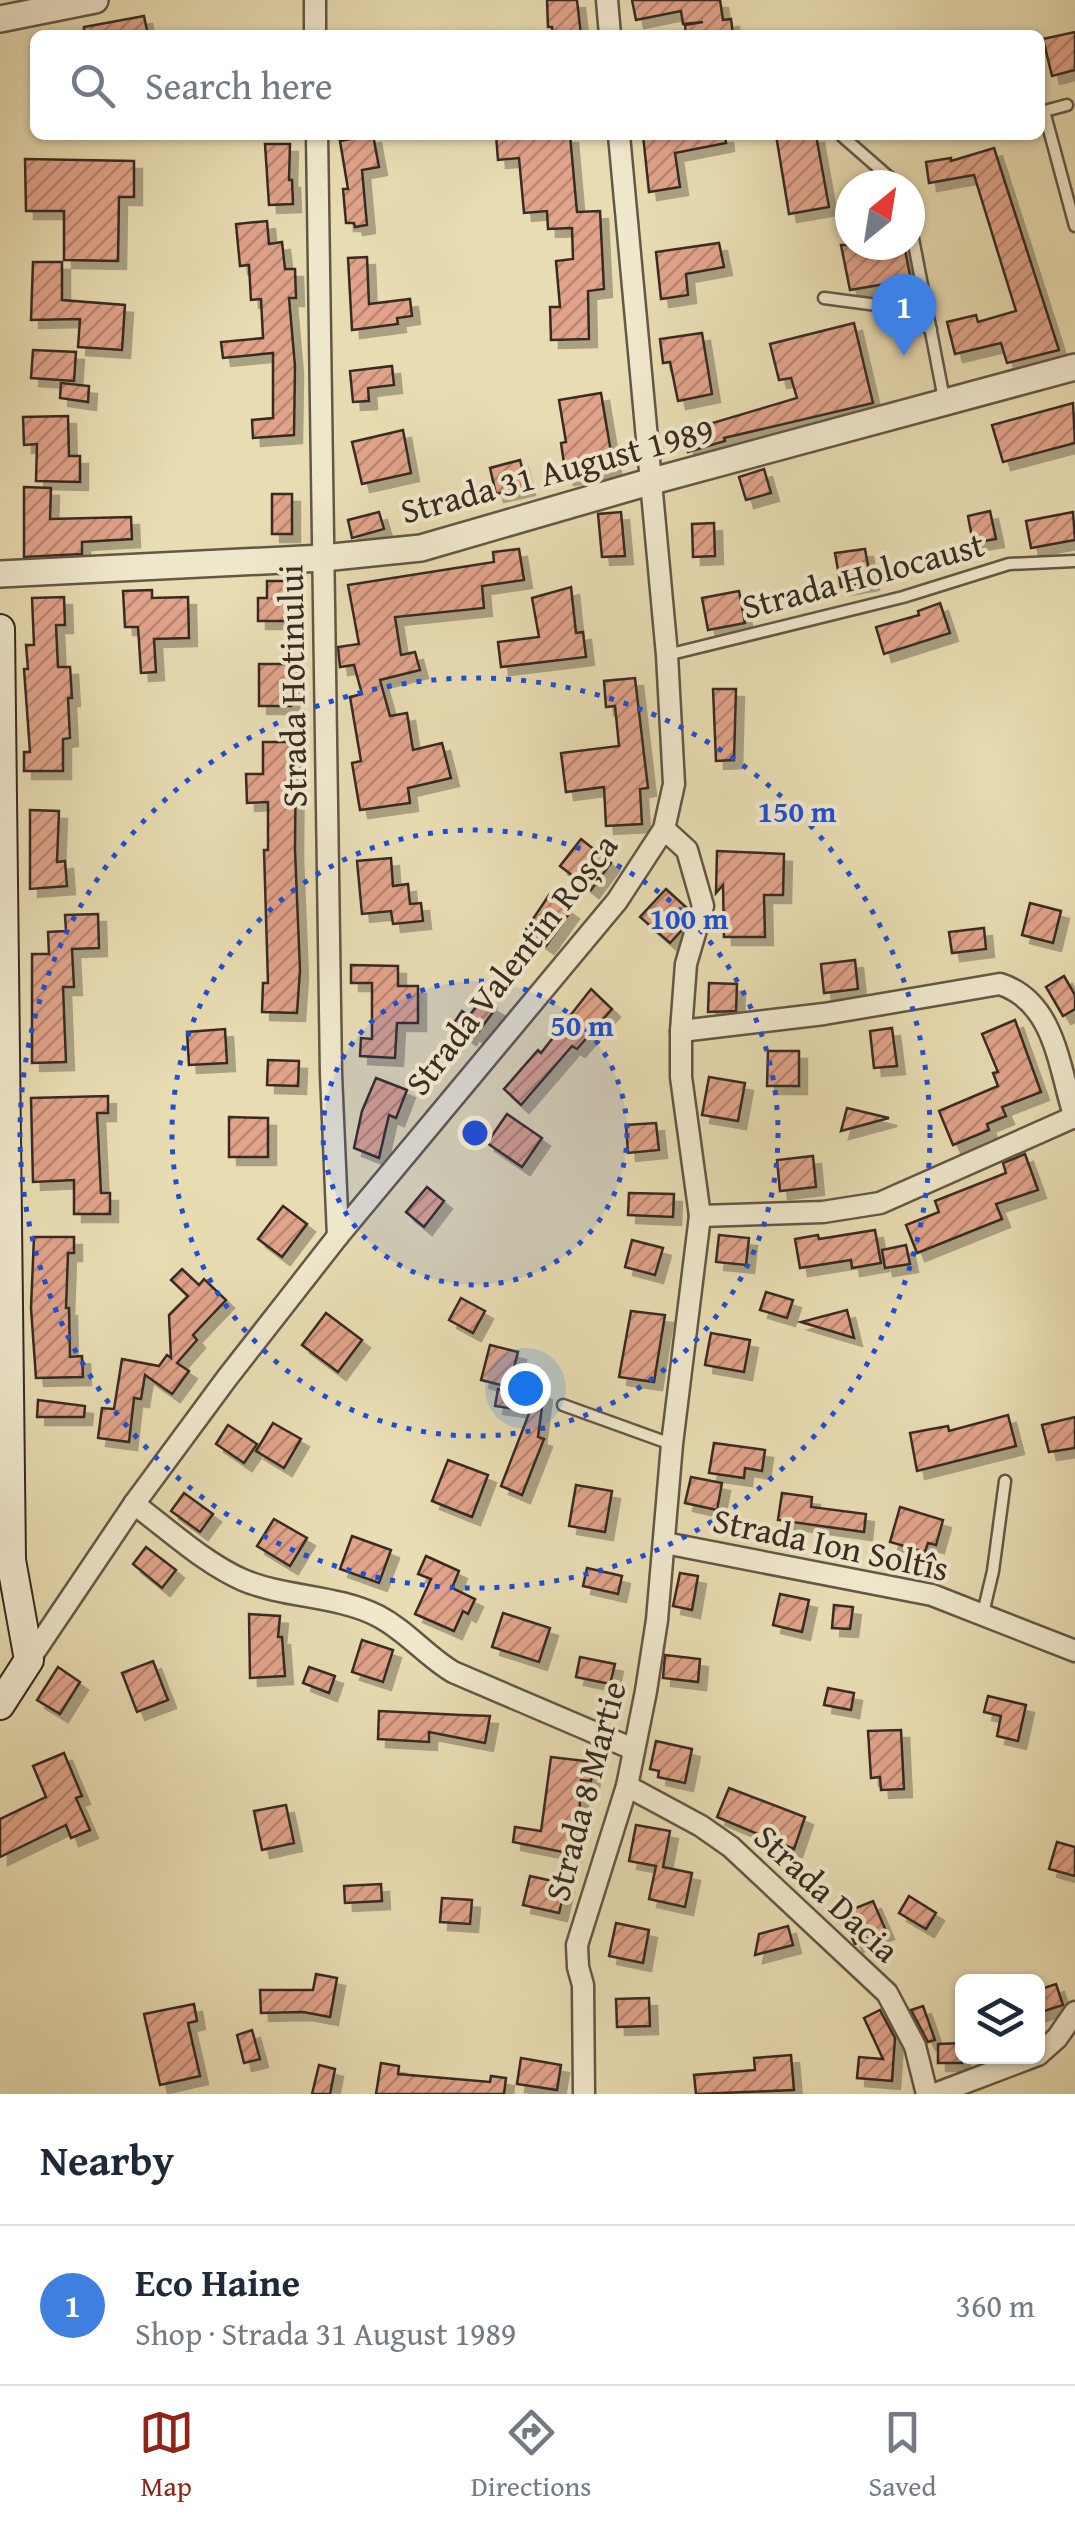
<!DOCTYPE html>
<html lang="en">
<head>
<meta charset="utf-8">
<style>
  :root { --surface:#fff; --page:#f2f2f3; --text:#1f2937; --muted:#747a83; --line:#e0e1e3; --accent:#8f2418 }
  body { margin:0; font-family:"Gentium Book Plus",serif; background:var(--page); color:var(--text) }
  .controls { position:absolute; right:30px; bottom:30px; display:grid; overflow:hidden; border-radius:15px; box-shadow:0 2px 8px #0004 }
  .controls button { width:90px; height:90px; display:grid; place-items:center; padding:0; border:0; border-bottom:2px solid var(--line); background:var(--surface); color:var(--text); font:50px sans-serif }
  .compass { position:absolute; left:835px; top:170px; width:90px; height:90px; border-radius:50%; background:var(--surface); box-shadow:0 2px 8px #0004; rotate:30deg }
  .you { position:absolute; left:525px; top:1388px; width:35px; height:35px; margin:-25px; border:8px solid #fff; border-radius:50%; background:#1a73e8; box-shadow:0 0 0 15px #1a73e833 }
  .badge { display:grid; place-items:center; width:65px; height:65px; border-radius:50%; background:var(--accent); color:#fff; font-size:32px; font-weight:700 }
  .pin { position:absolute; translate:-50% -82px; filter:drop-shadow(0 2px 5px #0008) }
  .pin::after { content:''; position:absolute; top:52px; width:35px; height:30px; background:inherit; clip-path:polygon(0 0,100% 0,50% 100%) }
  .list { margin:0; padding:0; list-style:none }
  h2 { display:flex; justify-content:space-between; align-items:center; height:130px; margin:0; padding:0 40px; font-size:42px }
  h2 small { font-size:32px; font-weight:400; color:var(--muted) }
  .list li { display:grid; grid-template-columns:65px 1fr auto; gap:30px; align-items:center; box-sizing:border-box; height:160px; padding:0 40px; border-top:2px solid var(--line) }
  .list b { display:block; font-size:38px; white-space:nowrap }
  .list p { margin:0; font-size:32px; white-space:nowrap; color:var(--muted) }
  .list em { font-size:32px; font-style:normal; color:var(--muted) }
  .icon { flex:none; width:55px; height:55px; fill:none; stroke:currentColor; stroke-width:2; stroke-linecap:round; stroke-linejoin:round }
  .map { position:relative; flex:none; width:1075px; height:2094px; overflow:hidden }
  .search { position:absolute; background:var(--surface); box-shadow:0 2px 8px #0004; left:30px; right:30px; top:30px; height:110px; display:flex; align-items:center; gap:25px; box-sizing:border-box; padding:0 35px; border-radius:15px; color:var(--muted); font-size:38px }
  .sheet { height:290px; background:var(--surface) }
  nav { display:flex; justify-content:space-around; align-items:center; box-sizing:border-box; height:140px; border-top:2px solid var(--line); background:var(--surface); font-size:28px; color:var(--muted) }
  nav a { display:grid; justify-items:center; gap:5px }
  nav .on { color:var(--accent) }
  .map>svg:first-child { display:block }
  .building { fill:url(#building-hatch); stroke:#372b21; stroke-width:2.5; filter:url(#shadow) }
  .lines { fill:none; stroke-linecap:round; stroke-linejoin:round }
  .service-casing { stroke:#635745; stroke-width:15 }
  .minor-casing { stroke:#635745; stroke-width:25 }
  .tertiary-casing { stroke:#635745; stroke-width:30 }
  .secondary-casing { stroke:#372b21; stroke-width:32 }
  .service { stroke:#f0e8cd; stroke-width:10 }
  .minor { stroke:#f0e8cd; stroke-width:20 }
  .tertiary { stroke:#f0e8cd; stroke-width:25 }
  .secondary { stroke:#f0e8cd; stroke-width:28 }
  .ring { fill:none; stroke:#1d4ed8; stroke-width:5; stroke-dasharray:5 10 }
  .labels { text-anchor:middle; dominant-baseline:central; stroke-width:8; stroke-linejoin:round; paint-order:stroke }
  .street-label { font-size:35px; fill:#372b21; stroke:#f0e8cd }
  .centre { fill:#1d4ed8; stroke:#f0e8cd; stroke-width:5 }
  .ring-label { font-size:30px; text-anchor:middle; font-weight:bold; fill:#1d4ed8; stroke:#f0e8cd; stroke-width:8; stroke-linejoin:round; paint-order:stroke }
</style>
</head>
<body>
<div class="map">
<svg width="1075" height="2094" viewBox="0 0 1075 2094">
  <defs>
    <pattern id="building-hatch" width="6" height="6" patternUnits="userSpaceOnUse" patternTransform="scale(2.5)"><rect width="6" height="6" fill="#e1a38a"/><path d="M-1 1l2-2M0 6l6-6M5 7l2-2" fill="none" stroke="#b78570"/></pattern>
    <filter id="shadow"><feDropShadow dx="8" dy="8" stdDeviation="0" flood-color="#0004"/></filter>
  </defs>
  <rect width="100%" height="100%" fill="#e8dcb2"/>
  <filter id="stains"><feTurbulence type="fractalNoise" baseFrequency=".002" numOctaves="4"/><feColorMatrix values="0 0 0 0 .2 0 0 0 0 .09 0 0 0 0 .02 0 0 0 .5 -.17"/></filter>
  <radialGradient id="worn" r=".72"><stop offset=".6" stop-color="#630" stop-opacity="0"/><stop offset="1" stop-color="#630" stop-opacity=".3"/></radialGradient>
  <g class="building">
    <polygon points="547,0 577,0 581,35 553,35 552,27 548,27"/>
    <polygon points="632,0 720,0 723,20 731,19 733,35 686,35 685,25 703,22 683,24 681,11 636,20"/>
    <polygon points="144,16 148,35 84,35 84,27"/>
    <polygon points="1075,32 1075,70 1052,76 1043,39"/>
    <polygon points="373,135 379,167 362,170 367,225 355,227 354,223 346,223 343,189 348,189 340,141"/>
    <polygon points="496,135 570,135 577,212 600,211 604,289 588,291 589,339 551,340 550,307 560,307 556,261 573,259 572,228 548,229 547,211 524,213 519,158 498,160"/>
    <polygon points="643,135 725,135 726,143 675,153 680,187 649,192"/>
    <polygon points="776,135 816,135 829,207 789,214"/>
    <polygon points="265,144 290,144 289,180 292,180 293,204 269,205"/>
    <polygon points="994,148 1059,350 1007,363 1001,343 955,354 947,322 976,315 978,322 1016,311 974,175 929,183 926,162 951,158 951,161"/>
    <polygon points="25,159 134,161 134,197 119,197 118,261 64,260 64,211 26,211"/>
    <polygon points="267,221 269,244 282,242 285,269 295,269 296,298 289,298 295,366 294,435 253,438 252,420 273,418 273,353 223,358 221,342 263,338 261,299 251,300 249,265 240,266 236,224"/>
    <polygon points="719,243 724,267 686,274 688,295 661,299 656,252"/>
    <polygon points="841,245 904,245 915,300 895,303 891,283 850,290"/>
    <polygon points="367,257 369,304 410,299 412,316 397,318 398,324 352,330 348,258"/>
    <polygon points="33,262 62,262 62,300 125,305 122,350 78,347 80,319 31,320"/>
    <polygon points="854,323 873,403 724,438 725,441 688,452 682,432 797,398 791,378 779,380 770,344"/>
    <polygon points="702,333 712,394 678,401 670,362 663,363 660,339"/>
    <polygon points="33,350 76,352 74,381 31,378"/>
    <polygon points="392,366 394,385 368,388 369,401 353,402 350,371"/>
    <polygon points="61,383 89,386 88,402 60,398"/>
    <polygon points="601,393 614,470 566,477 561,443 566,442 559,400"/>
    <polygon points="1073,403 1075,443 1003,462 992,425"/>
    <polygon points="68,416 69,456 80,456 80,482 36,481 37,444 24,445 23,417"/>
    <polygon points="403,430 411,473 362,484 352,442"/>
    <polygon points="520,460 527,487 496,494 490,468"/>
    <polygon points="764,469 771,493 746,500 739,477"/>
    <polygon points="24,487 51,488 50,519 131,517 132,539 82,542 82,554 24,557"/>
    <rect x="272" y="494" width="20" height="40"/>
    <polygon points="990,511 996,539 973,543 968,516"/>
    <polygon points="379,512 384,529 352,538 348,520"/>
    <polygon points="621,512 625,556 602,557 598,514"/>
    <polygon points="1073,512 1075,540 1031,548 1026,521"/>
    <polygon points="714,523 715,556 693,557 692,524"/>
    <polygon points="519,549 524,580 482,586 484,608 395,617 401,655 415,652 420,670 380,680 390,716 407,713 413,750 442,743 451,778 408,788 410,803 360,810 352,763 361,761 350,697 362,694 354,665 340,667 338,647 359,644 348,585 494,562 493,552"/>
    <polygon points="865,549 871,582 841,587 835,553"/>
    <polygon points="267,581 291,581 292,621 258,621 258,598 267,598"/>
    <polygon points="571,587 576,633 583,632 586,657 501,667 498,642 539,637 532,598"/>
    <polygon points="152,590 152,598 188,597 189,638 154,639 156,672 141,673 138,627 125,627 123,591"/>
    <polygon points="739,591 745,623 708,630 702,598"/>
    <polygon points="64,597 65,625 56,625 58,667 70,667 72,698 68,698 70,738 63,739 63,771 24,771 24,752 30,752 24,669 28,669 26,645 34,645 32,598"/>
    <polygon points="940,603 950,633 884,654 876,627 919,615 918,611"/>
    <polygon points="259,664 292,664 291,706 259,706"/>
    <polygon points="635,678 648,788 640,789 642,824 606,826 604,787 566,792 561,753 619,746 615,706 606,707 604,681"/>
    <polygon points="713,689 736,689 734,760 716,761"/>
    <polygon points="263,742 296,742 295,850 300,970 297,1013 262,1012 263,983 268,983 264,850 268,850 268,802 247,803 246,774 263,774"/>
    <polygon points="30,810 59,811 57,862 65,861 67,886 30,889"/>
    <polygon points="581,839 611,863 591,890 560,866"/>
    <polygon points="717,851 784,854 783,895 764,895 765,937 724,937 723,885 716,893"/>
    <polygon points="391,858 393,886 408,884 410,904 421,903 423,921 393,924 391,911 362,914 357,861"/>
    <polygon points="666,889 688,909 681,931 670,943 640,917"/>
    <polygon points="549,895 571,911 546,946 525,931"/>
    <polygon points="1030,903 1061,911 1053,943 1022,935"/>
    <polygon points="98,914 99,948 72,949 74,987 63,987 66,1062 32,1063 32,954 49,954 48,932 66,931 65,915"/>
    <polygon points="984,928 986,949 952,953 949,932"/>
    <polygon points="855,960 858,989 824,993 821,964"/>
    <polygon points="351,965 398,966 398,986 418,986 418,1023 397,1023 395,1058 360,1056 361,1038 372,1039 372,983 351,983"/>
    <polygon points="1064,976 1075,995 1075,1009 1063,1016 1046,987"/>
    <polygon points="709,983 737,984 736,1011 708,1012"/>
    <polygon points="591,989 612,1009 577,1049 572,1046 521,1105 504,1089 538,1050 541,1053"/>
    <polygon points="482,999 496,1008 476,1035 471,1032 468,1037 452,1026 462,1011 469,1016"/>
    <polygon points="1015,1020 1041,1092 1002,1107 1006,1116 987,1124 989,1130 953,1145 939,1111 998,1086 993,1073 998,1072 982,1034"/>
    <polygon points="892,1028 897,1066 874,1068 870,1031"/>
    <polygon points="225,1029 227,1063 189,1065 187,1032"/>
    <polygon points="768,1051 799,1051 799,1086 767,1086"/>
    <polygon points="268,1060 299,1061 298,1086 267,1085"/>
    <polygon points="709,1077 745,1083 738,1121 702,1115"/>
    <polygon points="376,1078 407,1090 396,1118 389,1115 379,1158 354,1148 362,1111"/>
    <polygon points="108,1096 108,1113 97,1113 101,1193 110,1193 110,1214 74,1214 74,1180 33,1182 31,1098"/>
    <polygon points="847,1108 889,1118 841,1131"/>
    <polygon points="507,1114 542,1138 522,1167 487,1143"/>
    <polygon points="229,1117 268,1118 268,1157 229,1157"/>
    <polygon points="656,1123 659,1150 628,1153 626,1125"/>
    <polygon points="1025,1154 1038,1190 996,1204 1002,1219 917,1253 906,1225 939,1212 935,1201 1006,1173 1003,1163"/>
    <polygon points="813,1156 816,1187 780,1191 777,1160"/>
    <polygon points="427,1187 444,1201 424,1227 406,1212"/>
    <polygon points="629,1193 674,1194 673,1217 628,1215"/>
    <polygon points="283,1206 307,1224 282,1257 258,1239"/>
    <polygon points="875,1230 881,1263 852,1268 851,1260 800,1268 795,1239 818,1235 819,1239"/>
    <polygon points="719,1235 749,1238 746,1265 716,1262"/>
    <polygon points="34,1237 74,1237 74,1253 68,1253 66,1308 69,1308 70,1357 82,1356 83,1377 36,1378 31,1308"/>
    <polygon points="632,1240 663,1248 655,1275 625,1267"/>
    <polygon points="906,1245 910,1264 885,1268 882,1250"/>
    <polygon points="182,1269 199,1285 204,1279 226,1300 193,1335 197,1340 177,1363 189,1371 172,1394 145,1375 141,1399 134,1398 129,1442 98,1438 102,1408 114,1409 122,1359 159,1366 167,1355 171,1358 169,1315 188,1296 171,1280"/>
    <polygon points="766,1292 793,1300 787,1318 760,1310"/>
    <polygon points="461,1298 485,1311 473,1333 449,1320"/>
    <polygon points="847,1310 854,1338 801,1322"/>
    <polygon points="631,1311 665,1315 654,1382 619,1377"/>
    <polygon points="326,1313 362,1340 338,1372 302,1345"/>
    <polygon points="711,1333 750,1340 744,1372 705,1365"/>
    <polygon points="490,1345 518,1352 509,1387 481,1380"/>
    <polygon points="498,1389 536,1395 538,1390 544,1392 538,1437 544,1439 522,1495 501,1486 530,1411 495,1406"/>
    <polygon points="38,1400 85,1406 84,1417 37,1417"/>
    <polygon points="1008,1415 1016,1446 917,1471 910,1433 948,1426 949,1431"/>
    <polygon points="1075,1417 1075,1448 1049,1452 1042,1425"/>
    <polygon points="273,1423 301,1439 284,1468 256,1451"/>
    <polygon points="228,1425 257,1444 244,1463 216,1444"/>
    <polygon points="714,1443 765,1450 762,1471 745,1468 744,1478 709,1473"/>
    <polygon points="448,1460 488,1475 472,1517 432,1501"/>
    <polygon points="691,1477 722,1483 717,1510 685,1503"/>
    <polygon points="576,1485 612,1491 605,1532 569,1526"/>
    <polygon points="184,1493 213,1514 200,1532 171,1511"/>
    <polygon points="782,1493 812,1497 811,1507 866,1514 864,1532 778,1520"/>
    <polygon points="900,1507 943,1520 936,1545 928,1543 925,1552 890,1542"/>
    <polygon points="274,1519 307,1538 290,1566 257,1546"/>
    <polygon points="352,1536 391,1550 379,1583 340,1569"/>
    <polygon points="146,1547 176,1570 162,1588 133,1564"/>
    <polygon points="426,1556 459,1571 452,1588 475,1599 468,1614 463,1611 454,1631 415,1614 431,1579 418,1574"/>
    <polygon points="587,1568 622,1576 618,1594 583,1586"/>
    <polygon points="680,1573 698,1576 692,1610 673,1606"/>
    <polygon points="780,1594 809,1600 802,1632 773,1625"/>
    <polygon points="834,1605 853,1607 850,1629 832,1628"/>
    <polygon points="503,1613 550,1628 539,1662 492,1647"/>
    <polygon points="249,1614 280,1616 278,1637 282,1637 285,1676 250,1678"/>
    <polygon points="362,1640 393,1650 383,1682 352,1672"/>
    <polygon points="665,1655 700,1659 698,1682 663,1678"/>
    <polygon points="580,1657 615,1664 610,1684 576,1677"/>
    <polygon points="153,1661 168,1700 137,1712 122,1673"/>
    <polygon points="58,1667 80,1682 60,1714 37,1700"/>
    <polygon points="309,1667 335,1676 329,1693 303,1683"/>
    <polygon points="828,1688 854,1693 851,1710 824,1705"/>
    <polygon points="988,1696 1026,1705 1018,1741 997,1736 1001,1716 984,1712"/>
    <polygon points="379,1711 462,1715 490,1716 485,1743 429,1732 429,1742 378,1739"/>
    <polygon points="901,1730 904,1789 881,1790 880,1777 871,1778 868,1731"/>
    <polygon points="656,1741 692,1749 685,1783 658,1777 659,1771 650,1769"/>
    <polygon points="64,1753 82,1796 76,1798 90,1830 71,1838 66,1825 0,1857 0,1819 46,1797 33,1766"/>
    <polygon points="551,1757 594,1762 591,1781 581,1780 579,1822 573,1854 513,1842 515,1827 541,1831"/>
    <polygon points="729,1788 805,1817 794,1849 717,1817"/>
    <polygon points="286,1805 294,1843 262,1850 254,1811"/>
    <polygon points="636,1825 670,1831 663,1867 692,1873 685,1907 649,1899 656,1866 629,1861"/>
    <polygon points="1057,1842 1075,1847 1075,1876 1049,1869"/>
    <polygon points="530,1876 566,1884 559,1913 523,1905"/>
    <polygon points="381,1884 382,1901 345,1903 344,1886"/>
    <polygon points="909,1896 936,1913 926,1929 899,1913"/>
    <polygon points="442,1898 472,1900 470,1924 440,1922"/>
    <polygon points="873,1901 886,1931 855,1944 841,1914"/>
    <polygon points="616,1923 649,1930 643,1963 609,1956"/>
    <polygon points="788,1926 793,1945 755,1955 759,1934"/>
    <polygon points="316,1974 337,1978 330,2017 303,2012 261,2013 260,1990 313,1990"/>
    <polygon points="1056,1984 1063,2005 1038,2013 1038,1990"/>
    <polygon points="649,1998 650,2026 617,2027 616,1999"/>
    <polygon points="194,2004 197,2021 188,2023 200,2076 160,2085 144,2014"/>
    <polygon points="923,2006 935,2040 928,2042 911,2010"/>
    <polygon points="880,2010 895,2038 892,2081 857,2078 859,2057 883,2059 864,2018"/>
    <polygon points="252,2030 260,2059 244,2063 237,2035"/>
    <polygon points="962,2043 962,2063 938,2063 938,2044"/>
    <polygon points="791,2055 794,2090 696,2094 694,2075 755,2070 754,2058"/>
    <polygon points="521,2058 561,2065 557,2090 517,2084"/>
    <polygon points="381,2063 399,2066 398,2074 490,2082 491,2076 506,2078 504,2094 376,2094"/>
    <polygon points="319,2065 335,2069 330,2094 312,2094"/>
  </g>
  <g class="lines">
    <g class="service-casing">
      <g id="service">
        <polyline points="1044,111 1075,226"/>
        <polyline points="1041,112 1067,105"/>
        <polyline points="842,136 898,185"/>
        <polyline points="910,223 944,399"/>
        <polyline points="824,298 877,305 931,329"/>
        <polyline points="667,655 903,597 1009,564 1075,561"/>
        <polyline points="563,1405 671,1444"/>
        <polyline points="983,1613 993,1571 1005,1481"/>
      </g>
    </g>
    <g class="minor-casing">
      <g id="minor">
        <polyline points="315,0 315,35"/>
        <polyline points="607,0 610,35"/>
        <polyline points="317,135 331,1074 338,1236"/>
        <path d="M681,1031l143,-17 176,-30c56,18 59,86 75,134"/>
        <polyline points="700,1216 823,1212 880,1203 1074,1117"/>
        <path d="M134,1504c34,25 70,59 109,76 43,18 94,15 135,36 29,15 48,40 75,56l180,77"/>
        <polyline points="665,1543 932,1595 1075,1651"/>
        <polyline points="29,1660 134,1504 227,1378 338,1236 617,901 664,829 674,784 667,655 619,135"/>
        <polyline points="627,1786 701,1826 731,1847 887,1993 915,2046 927,2094"/>
        <polyline points="1038,2055 1057,2038 1075,2012"/>
        <polyline points="584,2094 583,1985 578,1967 577,1945 627,1786 646,1691 657,1620 672,1444 700,1216 681,1077 681,1031 686,964 703,906 687,850 664,829"/>
        <polyline points="935,2094 1035,2056"/>
      </g>
    </g>
    <g class="tertiary-casing">
      <g id="tertiary">
        <polyline points="0,19 95,0"/>
        <polyline points="0,574 323,558 421,548 649,482 1075,367"/>
      </g>
    </g>
    <g class="secondary-casing">
      <polyline id="secondary" points="0,629 11,1560 29,1660 0,1705"/>
    </g>
    <use href="#service" class="service"/>
    <use href="#minor" class="minor"/>
    <use href="#tertiary" class="tertiary"/>
    <use href="#secondary" class="secondary"/>
  </g>
  <circle cx="475" cy="1133" r="152" fill="#1d4ed8" fill-opacity=".12"/>
  <g class="ring">
    <circle cx="475" cy="1133" r="152"/>
    <circle cx="475" cy="1133" r="303"/>
    <circle cx="475" cy="1133" r="455"/>
  </g>
  <g class="labels">
    <g class="street-label">
      <text transform="translate(557 470) rotate(-15)">Strada 31 August 1989</text>
      <text transform="translate(863 575) rotate(-15)">Strada Holocaust</text>
      <text transform="translate(292 686) rotate(-91)">Strada Hotinului</text>
      <text transform="translate(511 964) rotate(-52)">Strada Valentin Roșca</text>
      <text transform="translate(831 1544) rotate(12)">Strada Ion Soltîs</text>
      <text transform="translate(585 1791) rotate(-75)">Strada 8 Martie</text>
      <text transform="translate(827 1893) rotate(43)">Strada Dacia</text>
    </g>
  </g>
  <circle cx="475" cy="1133" r="15" class="centre"/>
  <g class="ring-label">
    <text x="797" y="822">150 m</text>
    <text x="689" y="929">100 m</text>
    <text x="582" y="1036">50 m</text>
  </g>
  <rect width="100%" height="100%" filter="url(#stains)"/>
  <rect width="100%" height="100%" fill="url(#worn)"/>
</svg>
<div class="controls">
<button><svg class="icon" aria-label="layers" viewBox="0 0 24 24"><path d="M12 4l9 5-9 5-9-5zM3 14l9 5 9-5"/></svg></button>
</div>
<svg class="compass" viewBox="-18 -18 36 36"><path d="M0-13l5 13h-10z" fill="#e53935"/><path d="M0 13l5-13h-10z" fill="#747a83"/></svg>
<div class="you"></div>
<div class="pin badge" style="left:904px;top:356px;background:#3f7fe0">1</div>
<div class="search"><svg class="icon" aria-label="search" viewBox="0 0 24 24"><circle cx="10" cy="10" r="6"/><path d="M15 15l6 6"/></svg>Search here</div>
</div>
<section class="sheet">
<h2>Nearby<small></small></h2>
<ul class="list">
<li><span class="badge" style="background:#3f7fe0">1</span><div><b>Eco Haine</b><p>Shop · Strada 31 August 1989</p></div><em>360 m</em></li>
</ul>
</section>
<nav>
<a class="on"><svg class="icon" aria-label="map" viewBox="0 0 24 24"><path d="M3 6l6-2 6 2 6-2v14l-6 2-6-2-6 2zM9 4v14M15 6v14"/></svg>Map</a>
<a><svg class="icon" aria-label="directions" viewBox="0 0 24 24"><path d="M12 3l9 9-9 9-9-9zM9 14v-3h6M13 9l2 2-2 2"/></svg>Directions</a>
<a><svg class="icon" aria-label="saved" viewBox="0 0 24 24"><path d="M7 4h10v16l-5-4-5 4z"/></svg>Saved</a>
</nav>
</body>
</html>
